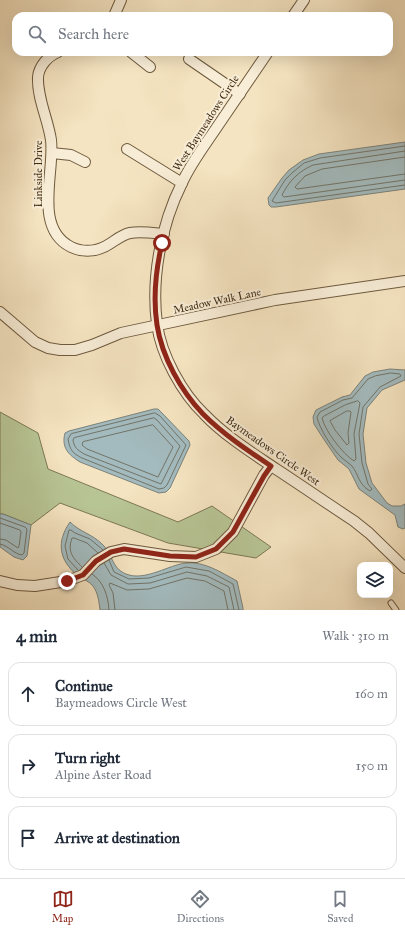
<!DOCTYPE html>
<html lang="en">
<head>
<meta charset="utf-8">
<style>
  :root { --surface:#fff; --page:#f2f2f3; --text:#1f2937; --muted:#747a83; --line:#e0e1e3; --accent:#8f2418 }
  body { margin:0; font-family:"IM FELL Great Primer",serif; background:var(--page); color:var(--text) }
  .controls { position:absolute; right:12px; bottom:12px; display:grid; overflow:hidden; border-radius:8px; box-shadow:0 4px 16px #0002 }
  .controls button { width:36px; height:36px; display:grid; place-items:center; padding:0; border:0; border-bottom:1px solid var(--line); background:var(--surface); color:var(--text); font:20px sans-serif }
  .stop { position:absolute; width:12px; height:12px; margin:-9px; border:3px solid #8f2418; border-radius:50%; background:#fff }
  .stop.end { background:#8f2418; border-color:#fff; box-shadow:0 1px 4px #0008 }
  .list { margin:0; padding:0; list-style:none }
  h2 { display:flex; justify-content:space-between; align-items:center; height:52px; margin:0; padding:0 16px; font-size:17px }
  h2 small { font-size:13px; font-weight:400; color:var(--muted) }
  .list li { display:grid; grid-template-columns:26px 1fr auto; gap:12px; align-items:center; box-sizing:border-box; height:64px; margin:0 8px 8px; padding:0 8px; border:1px solid var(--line); border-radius:12px }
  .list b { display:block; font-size:15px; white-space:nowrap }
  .list p { margin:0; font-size:13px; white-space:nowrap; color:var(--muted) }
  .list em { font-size:13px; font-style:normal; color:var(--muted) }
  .icon { flex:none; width:22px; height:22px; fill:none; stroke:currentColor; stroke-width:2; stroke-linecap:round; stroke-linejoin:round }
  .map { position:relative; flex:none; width:405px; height:610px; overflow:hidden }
  .search { position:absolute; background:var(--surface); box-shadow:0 4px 16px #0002; left:12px; right:12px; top:12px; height:44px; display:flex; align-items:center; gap:10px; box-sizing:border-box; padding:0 14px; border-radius:12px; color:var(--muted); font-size:15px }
  .sheet { height:268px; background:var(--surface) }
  nav { display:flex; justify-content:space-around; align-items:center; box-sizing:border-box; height:56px; border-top:1px solid var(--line); background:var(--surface); font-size:11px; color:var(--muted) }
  nav a { display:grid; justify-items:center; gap:2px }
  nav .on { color:var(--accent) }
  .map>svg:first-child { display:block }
  .green { fill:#b8c595; stroke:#7c7854 }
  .water { fill:#a3bbbf; stroke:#7c827a }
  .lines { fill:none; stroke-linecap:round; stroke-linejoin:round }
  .shore { stroke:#727468; stroke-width:1 }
  .lane-casing { stroke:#6e5a3e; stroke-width:7 }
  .street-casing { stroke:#6e5a3e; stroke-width:12 }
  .lane { stroke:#f8edd7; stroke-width:5 }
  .street { stroke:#f8edd7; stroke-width:10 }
  .route { stroke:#8f2418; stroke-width:5 }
  .labels { text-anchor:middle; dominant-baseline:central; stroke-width:4; stroke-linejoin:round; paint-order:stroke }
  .street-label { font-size:11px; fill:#412c12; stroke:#f8edd7 }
</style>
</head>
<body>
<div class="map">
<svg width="405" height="610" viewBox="0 0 405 610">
  <rect width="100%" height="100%" fill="#f5e4c1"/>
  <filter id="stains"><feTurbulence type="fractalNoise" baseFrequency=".005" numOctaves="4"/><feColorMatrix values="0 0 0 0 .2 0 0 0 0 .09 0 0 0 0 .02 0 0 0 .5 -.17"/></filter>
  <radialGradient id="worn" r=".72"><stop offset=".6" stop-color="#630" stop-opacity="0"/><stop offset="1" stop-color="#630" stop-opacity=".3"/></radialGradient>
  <polygon class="green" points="0,412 38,433 48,469 178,522 212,506 271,547 256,558 168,543 60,503 31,525 3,514 0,514"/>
  <g class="water">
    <polygon points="405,142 405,189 276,207 271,207 269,205 268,198 282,178 289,170 303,160 319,154"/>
    <polygon points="390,369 405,370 405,380 382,390 367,408 363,434 366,463 372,483 387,503 392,506 401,506 405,504 405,528 403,529 398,527 395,515 359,489 349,469 338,460 323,438 314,424 313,417 316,410 342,397 350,395 365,376 373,372"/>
    <path d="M154,409h4l4,4 27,28 1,4 -20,43 -4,4 -7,1 -79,-31c-11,-7 -19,-14 -15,-29l4,-2z"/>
    <polygon points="0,514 3,514 31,525 27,556 23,560 14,557 0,547"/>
    <path d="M70,522c10,10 22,12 32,22 12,11 9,26 27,31 18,5 40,-10 57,-12 18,-2 36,10 51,18l6,27v2h-143c-1,-8 -2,-17 -7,-24 -4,-5 -11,-7 -16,-11 -18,-15 -21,-33 -7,-53z"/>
  </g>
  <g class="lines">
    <g class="shore">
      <polyline points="405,146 320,158 304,163 292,173 285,180 272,201 276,203 405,185"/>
      <path d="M405,151l-92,14c-14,6 -24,16 -31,30l2,2 121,-17"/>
      <polyline points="405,157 322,169 305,176 295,187 297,189 405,174"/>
      <path d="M391,373l9,1 1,2 -21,11 -17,20 -4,27 3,29 6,21 4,5 -2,2c-12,-7 -11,-16 -18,-25 -3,-3 -7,-5 -10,-8 -9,-8 -23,-30 -25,-41l3,-5 23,-12 9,-2 16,-19 7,-3z"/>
      <path d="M358,401l2,2 -6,31 2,25 -2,2c-11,-7 -29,-30 -32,-43l2,-2 21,-11z"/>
      <polygon points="347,411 350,411 351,412 348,433 349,443 347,445 335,430 330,421"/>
      <path d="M155,413l5,3 26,29 -19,40 -3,3 -5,1 -77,-31c-10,-5 -12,-8 -14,-19l3,-5z"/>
      <path d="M154,418l3,2 23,26 -19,38 -77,-30c-6,-4 -10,-6 -11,-14l1,-2z"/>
      <polygon points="153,425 173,447 158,477 87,449 82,445 83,442"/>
      <path d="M0,518l25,9 2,2 -3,24 -2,2c-8,-1 -13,-9 -22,-11"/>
      <polyline points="0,523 20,530 21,532 19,546 18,548 6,540 0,539"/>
      <polyline points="109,560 114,572 129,579 149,578 186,567 209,571 233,584 239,610"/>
      <polyline points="104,563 111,575 128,584 150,583 187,572 207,576 229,587 234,610"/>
      <path d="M82,567c-9,-9 -15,-15 -10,-29h2l13,5 11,10"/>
      <polyline points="78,570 68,559 65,546 69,530 71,530 75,533 90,539 103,550"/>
      <path d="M92,574c12,8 16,22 17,36"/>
      <polyline points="115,610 113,593 109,585 110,583 127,590 149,589 187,578 205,581 224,591 228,610"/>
    </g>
    <g class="lane-casing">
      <polyline id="lane" points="391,603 396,610"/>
    </g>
    <g class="street-casing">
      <g id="street">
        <polyline points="114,16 121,0"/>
        <polyline points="293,16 304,0"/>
        <path d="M58,52c-10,4 -19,14 -20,25 -1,21 10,42 13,63 4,32 -18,88 20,107 10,5 23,5 33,0 9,-4 16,-12 26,-14 11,-2 23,0 34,1"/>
        <polyline points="131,52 150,67"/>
        <path d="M268,52c-17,25 -34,50 -51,75 -12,18 -26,36 -35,56 -21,42 -31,95 -25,141 4,31 25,69 47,90 21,22 47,38 72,55 26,17 52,35 78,52l15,12 36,35"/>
        <polyline points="189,59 240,94"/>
        <polyline points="127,149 182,183"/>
        <polyline points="52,153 71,155 85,162"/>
        <polyline points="0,312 35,342 48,348 60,350 75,350 92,345 121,333 275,300 405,281"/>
        <polyline points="0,581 17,585 35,586 67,581 83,575 96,561 111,552 124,549 170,556 196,557 216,549 233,532 264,475 271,466"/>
      </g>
    </g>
    <use href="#lane" class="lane"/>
    <use href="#street" class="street"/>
  </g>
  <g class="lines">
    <path class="route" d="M67,581l16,-6 13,-14 15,-9 13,-3 46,7 26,1 20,-8 17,-17 31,-56 7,-10c-24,-16 -48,-32 -68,-52 -22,-23 -41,-57 -46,-89 -4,-26 -1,-56 5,-82"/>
  </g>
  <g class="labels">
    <g class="street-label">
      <text transform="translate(206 123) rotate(-57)">West Baymeadows Circle</text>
      <text transform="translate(38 174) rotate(-90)">Linkside Drive</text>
      <text transform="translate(217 301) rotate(-12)">Meadow Walk Lane</text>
      <text transform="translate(273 451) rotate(35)">Baymeadows Circle West</text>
    </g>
  </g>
  <rect width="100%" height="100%" filter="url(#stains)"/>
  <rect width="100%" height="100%" fill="url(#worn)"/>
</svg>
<div class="controls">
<button><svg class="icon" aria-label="layers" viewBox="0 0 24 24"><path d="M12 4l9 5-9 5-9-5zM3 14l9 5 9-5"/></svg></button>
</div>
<div class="stop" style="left:162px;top:243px"></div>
<div class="stop end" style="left:67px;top:581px"></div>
<div class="search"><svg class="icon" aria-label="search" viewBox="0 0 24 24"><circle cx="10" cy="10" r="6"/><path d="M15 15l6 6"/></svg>Search here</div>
</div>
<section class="sheet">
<h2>4 min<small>Walk · 310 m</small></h2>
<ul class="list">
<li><svg class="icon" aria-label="ahead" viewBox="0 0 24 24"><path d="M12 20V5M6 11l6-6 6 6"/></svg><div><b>Continue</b><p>Baymeadows Circle West</p></div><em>160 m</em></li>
<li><svg class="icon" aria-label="right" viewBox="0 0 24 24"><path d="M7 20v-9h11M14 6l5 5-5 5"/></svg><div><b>Turn right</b><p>Alpine Aster Road</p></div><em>150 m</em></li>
<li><svg class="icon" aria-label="arrive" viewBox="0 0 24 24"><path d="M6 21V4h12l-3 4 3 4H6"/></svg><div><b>Arrive at destination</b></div></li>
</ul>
</section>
<nav>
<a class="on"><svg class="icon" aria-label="map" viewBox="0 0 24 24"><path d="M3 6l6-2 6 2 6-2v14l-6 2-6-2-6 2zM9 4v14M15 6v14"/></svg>Map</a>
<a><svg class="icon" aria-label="directions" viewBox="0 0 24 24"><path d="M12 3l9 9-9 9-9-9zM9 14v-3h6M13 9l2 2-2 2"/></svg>Directions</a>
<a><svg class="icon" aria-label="saved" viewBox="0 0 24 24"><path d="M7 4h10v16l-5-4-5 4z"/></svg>Saved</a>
</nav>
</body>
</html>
